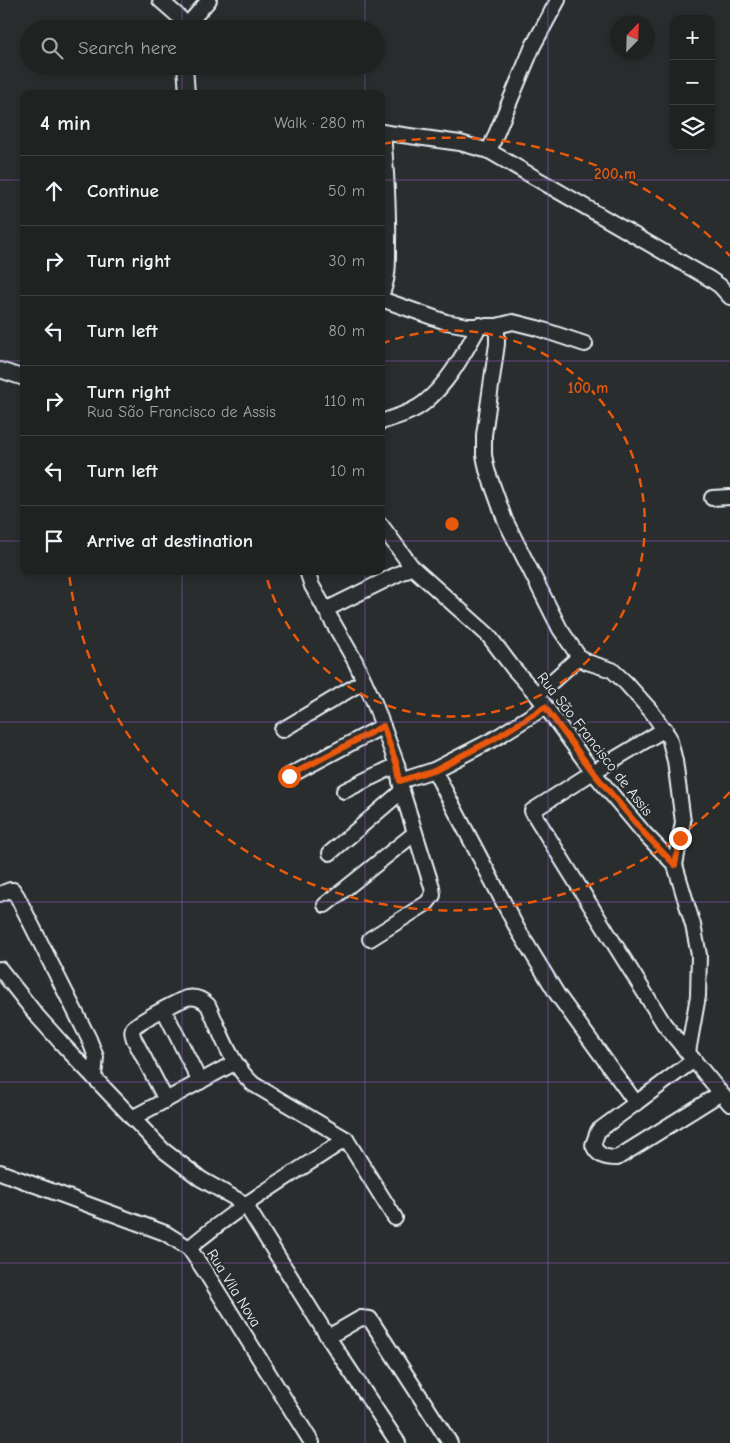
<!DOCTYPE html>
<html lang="en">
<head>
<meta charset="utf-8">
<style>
  :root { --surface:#202222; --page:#282a2a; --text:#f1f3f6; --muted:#a2a4a5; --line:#3d3f40 }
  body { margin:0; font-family:"Comic Neue",sans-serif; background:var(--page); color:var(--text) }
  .controls { position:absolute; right:15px; top:15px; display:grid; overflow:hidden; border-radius:10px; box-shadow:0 2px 12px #0003 }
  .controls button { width:45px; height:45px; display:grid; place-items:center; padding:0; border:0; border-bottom:1px solid var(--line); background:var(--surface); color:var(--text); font:25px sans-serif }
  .compass { position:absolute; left:610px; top:15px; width:45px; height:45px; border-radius:50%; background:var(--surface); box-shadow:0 2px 12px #0003; rotate:23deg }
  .stop { position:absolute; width:15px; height:15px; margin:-11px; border:4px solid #ea580c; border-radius:50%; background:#fff }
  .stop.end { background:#ea580c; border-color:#fff; box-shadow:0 1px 5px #0008 }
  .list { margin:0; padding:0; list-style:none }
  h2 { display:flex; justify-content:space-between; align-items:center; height:65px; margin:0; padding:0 20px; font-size:21px }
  h2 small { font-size:16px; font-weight:400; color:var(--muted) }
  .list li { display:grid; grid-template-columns:32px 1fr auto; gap:15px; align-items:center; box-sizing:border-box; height:70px; padding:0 20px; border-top:1px solid var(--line) }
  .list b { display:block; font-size:19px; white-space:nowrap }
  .list p { margin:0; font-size:16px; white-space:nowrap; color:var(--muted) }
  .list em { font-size:16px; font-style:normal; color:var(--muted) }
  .icon { flex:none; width:28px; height:28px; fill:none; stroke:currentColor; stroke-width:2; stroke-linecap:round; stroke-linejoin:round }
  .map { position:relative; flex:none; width:730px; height:1443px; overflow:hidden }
  .search { position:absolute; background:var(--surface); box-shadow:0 2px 12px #0003; left:20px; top:20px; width:365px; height:55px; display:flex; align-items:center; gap:12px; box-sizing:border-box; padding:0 18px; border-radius:28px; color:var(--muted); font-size:19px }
  .panel { position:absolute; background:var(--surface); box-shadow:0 2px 12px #0003; left:20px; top:90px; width:365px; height:485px; border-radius:10px }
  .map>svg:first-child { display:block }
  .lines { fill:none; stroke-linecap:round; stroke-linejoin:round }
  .minor-casing { stroke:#e8f1f8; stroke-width:18 }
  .minor { stroke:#2a2d2e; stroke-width:14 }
  .route { stroke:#ea580c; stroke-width:6 }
  .grid { fill:none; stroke:#965dcd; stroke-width:1; stroke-opacity:0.55 }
  .ring { fill:none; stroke:#e8590c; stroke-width:2.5; stroke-dasharray:9 6 }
  .labels { text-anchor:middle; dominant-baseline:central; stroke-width:4.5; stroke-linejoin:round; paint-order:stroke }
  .street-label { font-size:15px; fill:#e8f1f8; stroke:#2a2d2e }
  .centre { fill:#e8590c; stroke:#2a2d2e; stroke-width:2.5 }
  .ring-label { font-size:15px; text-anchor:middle; font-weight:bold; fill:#e8590c; stroke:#2a2d2e; stroke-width:4.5; stroke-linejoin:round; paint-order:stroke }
</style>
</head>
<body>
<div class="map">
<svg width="730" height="1443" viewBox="0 0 730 1443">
  <rect width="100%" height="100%" fill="#2a2d2e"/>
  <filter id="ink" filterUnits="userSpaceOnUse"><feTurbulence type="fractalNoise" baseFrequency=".02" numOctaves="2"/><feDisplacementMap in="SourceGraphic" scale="10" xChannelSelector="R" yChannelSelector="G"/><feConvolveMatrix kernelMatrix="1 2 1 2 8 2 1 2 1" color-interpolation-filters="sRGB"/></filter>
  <g filter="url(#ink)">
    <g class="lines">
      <g class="minor-casing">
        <g id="minor">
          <polyline points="160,0 176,14 187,25 187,29"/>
          <polyline points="187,25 209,0"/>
          <polyline points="185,66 187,94"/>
          <polyline points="381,132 460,143 489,151 710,279 720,286 730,297"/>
          <polyline points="489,151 533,46 558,0"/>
          <path d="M381,295c8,-15 7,-36 7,-53 1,-37 -2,-73 -5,-110"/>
          <polyline points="381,299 446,322 468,326 497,326 497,344 484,435 484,455 487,470 505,520 560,629 579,657 587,662 612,670 626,683 651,711 669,737 675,761 683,822 675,865"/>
          <polyline points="497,326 513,322 537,328 585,344"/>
          <polyline points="0,370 24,378"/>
          <path d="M381,422c14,-5 31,-9 43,-19 25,-20 40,-50 56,-78"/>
          <polyline points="712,498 730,497"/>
          <polyline points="381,525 412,567 488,635 513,668 537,695 593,772 644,833 675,865 693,925 699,955 698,996 688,1052"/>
          <polyline points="307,571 312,586 355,661 374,702 397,765 402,791 432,887 433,895 427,903 370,939"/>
          <polyline points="325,610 412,567"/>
          <polyline points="537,695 579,657"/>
          <polyline points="665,729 593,772 532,811 664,1024 730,1104"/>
          <polyline points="282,730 364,681"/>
          <polyline points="434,770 518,930 557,994 636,1103 694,1060"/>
          <polyline points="289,776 383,726"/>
          <polyline points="400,781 434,770 494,739 545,707"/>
          <polyline points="344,791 397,765"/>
          <polyline points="330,853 402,791"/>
          <polyline points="0,894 10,890 13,890 17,896 89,1039 96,1057 94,1076"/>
          <polyline points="325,905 415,833"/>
          <polyline points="0,969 38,1017 65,1047 163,1150 201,1179 245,1204 328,1337 398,1443"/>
          <polyline points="164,1010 200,1082"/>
          <polyline points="166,1100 234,1063"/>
          <path d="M636,1103l-38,28 -5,14c5,11 12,13 24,13l104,-65"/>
          <path d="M132,1118l34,-18 -32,-61c-1,-4 -3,-6 -1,-11 3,-5 47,-28 54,-30 9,-2 16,2 21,7 13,28 22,58 45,79l93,55"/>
          <polyline points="0,1172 165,1233 189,1248 208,1276 312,1443"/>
          <path d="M189,1248c49,-42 104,-74 157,-109l49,79"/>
          <polyline points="328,1337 361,1318 370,1319 450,1443"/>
        </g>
      </g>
      <use href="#minor" class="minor"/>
    </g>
  </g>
  <g class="lines" filter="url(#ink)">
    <polyline class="route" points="289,776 383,726 397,765 400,781 434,770 494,739 545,707 593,772 644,833 675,865 680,838"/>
  </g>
  <path class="grid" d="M182,0v29M365,0v29M548,0v1443M182,66v28M365,66v28M0,180h24M381,180h349M0,361h24M381,361h349M0,541h24M381,541h349M182,571v872M365,571v872M0,722h730M0,902h730M0,1082h730M0,1263h730"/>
  <g class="ring">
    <path d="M381 344A193 193 0 1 1 265 572"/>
    <path d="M730 792A386 386 0 0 1 69 574M382 144A386 386 0 0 1 730 256"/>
  </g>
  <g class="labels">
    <g class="street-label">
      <text transform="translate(595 744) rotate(52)">Rua São Francisco de Assis</text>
      <text transform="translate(234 1288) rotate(58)">Rua Vila Nova</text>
    </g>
  </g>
  <circle cx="452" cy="524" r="8" class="centre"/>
  <g class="ring-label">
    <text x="615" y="179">200 m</text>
    <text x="588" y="393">100 m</text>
  </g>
</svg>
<div class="controls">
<button>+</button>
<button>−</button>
<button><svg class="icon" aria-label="layers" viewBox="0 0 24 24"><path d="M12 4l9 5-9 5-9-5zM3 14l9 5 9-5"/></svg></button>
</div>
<svg class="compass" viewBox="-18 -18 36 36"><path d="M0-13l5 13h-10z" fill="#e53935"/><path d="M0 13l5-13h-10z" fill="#a2a4a5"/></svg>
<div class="stop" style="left:289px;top:776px"></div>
<div class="stop end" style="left:680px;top:838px"></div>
<div class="search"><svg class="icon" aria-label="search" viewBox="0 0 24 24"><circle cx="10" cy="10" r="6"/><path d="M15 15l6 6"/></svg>Search here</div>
<section class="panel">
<h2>4 min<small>Walk · 280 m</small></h2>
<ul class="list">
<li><svg class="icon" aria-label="ahead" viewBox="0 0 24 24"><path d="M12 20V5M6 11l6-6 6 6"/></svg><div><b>Continue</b></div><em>50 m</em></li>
<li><svg class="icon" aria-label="right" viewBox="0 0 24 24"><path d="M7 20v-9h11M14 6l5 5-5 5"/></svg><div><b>Turn right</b></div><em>30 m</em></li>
<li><svg class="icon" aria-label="left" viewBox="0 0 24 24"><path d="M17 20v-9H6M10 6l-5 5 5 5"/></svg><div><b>Turn left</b></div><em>80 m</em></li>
<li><svg class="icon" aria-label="right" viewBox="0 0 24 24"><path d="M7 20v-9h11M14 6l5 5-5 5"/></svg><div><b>Turn right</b><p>Rua São Francisco de Assis</p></div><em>110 m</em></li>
<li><svg class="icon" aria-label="left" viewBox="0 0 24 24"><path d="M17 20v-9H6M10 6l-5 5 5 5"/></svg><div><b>Turn left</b></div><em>10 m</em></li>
<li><svg class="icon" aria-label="arrive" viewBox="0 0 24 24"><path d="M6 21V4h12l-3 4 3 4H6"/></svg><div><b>Arrive at destination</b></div></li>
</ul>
</section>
</div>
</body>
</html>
